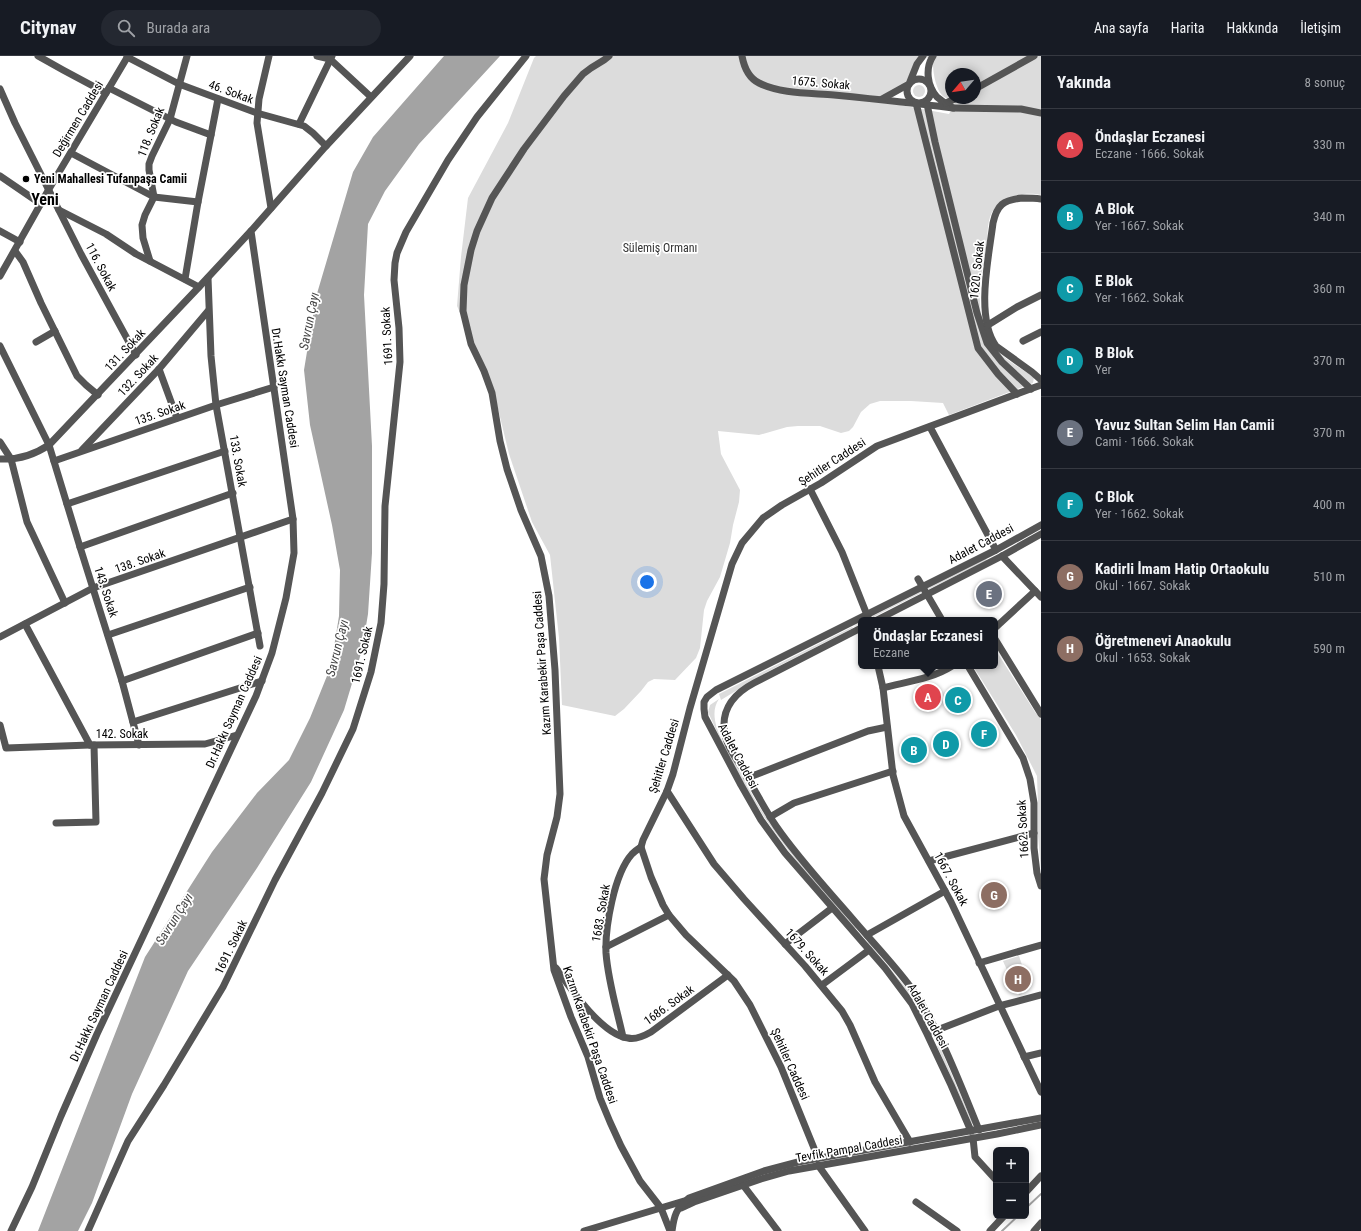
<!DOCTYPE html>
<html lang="tr">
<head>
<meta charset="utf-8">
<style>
  :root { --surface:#171b24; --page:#242831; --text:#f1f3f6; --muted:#9ea1a6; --line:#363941; --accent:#858687 }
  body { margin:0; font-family:"Roboto Condensed",sans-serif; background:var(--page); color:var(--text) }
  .controls { position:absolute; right:12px; bottom:12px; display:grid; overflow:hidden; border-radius:6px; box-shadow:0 2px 10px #0003 }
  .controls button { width:36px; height:36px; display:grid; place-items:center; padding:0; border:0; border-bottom:1px solid var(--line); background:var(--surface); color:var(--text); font:20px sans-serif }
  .compass { position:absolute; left:945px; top:12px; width:36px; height:36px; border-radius:50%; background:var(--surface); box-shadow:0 2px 10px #0003; rotate:241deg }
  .you { position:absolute; left:647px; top:526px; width:14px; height:14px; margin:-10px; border:3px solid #fff; border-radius:50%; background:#1a73e8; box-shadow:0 0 0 6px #1a73e833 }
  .badge { display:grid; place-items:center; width:26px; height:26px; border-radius:50%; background:var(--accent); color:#fff; font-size:13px; font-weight:700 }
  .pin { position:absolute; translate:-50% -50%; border:2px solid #fff; box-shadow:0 1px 4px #0006 }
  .popup { position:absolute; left:858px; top:561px; width:140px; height:52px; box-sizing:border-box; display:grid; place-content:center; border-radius:6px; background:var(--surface); filter:drop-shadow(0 1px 3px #0005); font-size:13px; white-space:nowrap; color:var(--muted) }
  .popup b { font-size:15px; color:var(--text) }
  .popup::after { content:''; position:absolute; left:50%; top:100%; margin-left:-8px; border:8px solid transparent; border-top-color:var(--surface) }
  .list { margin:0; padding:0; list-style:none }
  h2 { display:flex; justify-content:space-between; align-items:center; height:52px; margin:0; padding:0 16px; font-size:17px }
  h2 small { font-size:13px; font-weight:400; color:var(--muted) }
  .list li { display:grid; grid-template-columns:26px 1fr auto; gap:12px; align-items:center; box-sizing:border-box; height:72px; padding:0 16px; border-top:1px solid var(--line) }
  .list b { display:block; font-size:15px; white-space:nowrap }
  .list p { margin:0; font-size:13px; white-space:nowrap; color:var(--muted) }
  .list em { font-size:13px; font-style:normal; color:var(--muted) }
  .icon { flex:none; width:22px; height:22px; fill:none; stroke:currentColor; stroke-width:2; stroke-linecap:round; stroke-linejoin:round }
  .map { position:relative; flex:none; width:1041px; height:1175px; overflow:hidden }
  header { display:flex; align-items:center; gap:24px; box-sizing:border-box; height:56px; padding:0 20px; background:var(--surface); border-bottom:1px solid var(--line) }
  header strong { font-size:19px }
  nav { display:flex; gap:22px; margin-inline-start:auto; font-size:14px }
  .search { width:280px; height:36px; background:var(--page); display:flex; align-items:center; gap:10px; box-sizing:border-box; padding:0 14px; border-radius:22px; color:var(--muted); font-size:15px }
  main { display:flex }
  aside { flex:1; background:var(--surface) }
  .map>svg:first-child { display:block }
  .green { fill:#dcdcdc; fill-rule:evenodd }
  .water { fill:#a3a3a3 }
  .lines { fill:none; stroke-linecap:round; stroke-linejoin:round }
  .stream { stroke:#a3a3a3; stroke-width:2 }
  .minor { stroke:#555; stroke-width:7 }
  .poi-dot { fill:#000; stroke:#fff; stroke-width:1.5 }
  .labels { text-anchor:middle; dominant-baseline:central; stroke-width:3.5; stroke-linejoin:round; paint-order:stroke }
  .street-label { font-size:12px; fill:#000; stroke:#fff }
  .poi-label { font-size:12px; font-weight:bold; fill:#000; stroke:#fff; text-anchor:start }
  .park-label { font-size:12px; fill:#333; stroke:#fff }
  .water-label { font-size:13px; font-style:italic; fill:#444; stroke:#fff }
  .district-label { font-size:16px; font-weight:bold; fill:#000; stroke:#fff }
</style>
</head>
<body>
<header>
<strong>Citynav</strong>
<div class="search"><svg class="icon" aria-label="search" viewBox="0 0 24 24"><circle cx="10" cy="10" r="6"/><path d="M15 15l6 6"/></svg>Burada ara</div>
<nav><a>Ana sayfa</a><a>Harita</a><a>Hakkında</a><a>İletişim</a></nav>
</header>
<main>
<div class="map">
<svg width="1041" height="1175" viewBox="0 0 1041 1175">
  <rect width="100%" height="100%" fill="#fff"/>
  <g class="green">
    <path d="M536,0h383l-12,24 -4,5 -14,7v11l60,11 6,-11c-4,-3 -11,-5 -14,-9 -5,-6 -10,-27 -7,-34l-12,-4h119v139c-15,-4 -38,1 -47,14 -7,10 -6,22 -7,33 -3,21 -11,55 -5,76 1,5 3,9 5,14 2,5 3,11 6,14 10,13 28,22 41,31l-1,6 -84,32 -6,-12 -32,-2h-31l-10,3 -9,8 -8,15 -4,4 -8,2 -21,-7h-22l-11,1 -28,8 -41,-4 3,23 19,36 -1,12 -6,23 -3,18 -10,34 -13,24 -3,9 -4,38 -4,10 -21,22 -21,-1 -6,3 -7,9 -17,18 -9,7 -53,-11 -3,-67 -9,-83 -18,-33 -23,-68 -17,-70 -35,-78 4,-49 7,-59 40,-75 26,-65zM951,18h24v24h-24z"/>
    <circle cx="919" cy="35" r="6"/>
    <polygon points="986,503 987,504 873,561 873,560"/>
    <polygon points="852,571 853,572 767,616 721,644 719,638"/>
    <polygon points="995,593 1035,656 1041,663 1041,814 1038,780 1038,749 1037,720 1016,679 973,610 995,610"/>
    <path d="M719,643c-14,20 8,49 18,67 8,15 16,31 25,45 28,42 61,79 94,117l-2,1c-31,-36 -63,-72 -90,-112 -21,-33 -40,-69 -56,-105l2,-7z"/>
    <polygon points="868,886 912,939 931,974 930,975 910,939 867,887"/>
    <polygon points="1019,900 1022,909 1007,914 1003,905"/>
    <polygon points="1014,914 1022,938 1019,939 1009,916"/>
    <polygon points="939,989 973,1068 972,1068 937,990"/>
  </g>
  <polygon class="water" points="444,0 500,0 419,88 385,135 368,168 364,239 372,390 372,497 368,558 362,594 344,654 311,726 257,812 188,915 132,1038 92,1147 78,1175 38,1175 145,901 212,796 257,737 289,704 310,662 331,610 339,560 340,514 332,469 310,369 304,314 316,241 353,116 373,81"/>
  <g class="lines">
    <g class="stream">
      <polyline points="1026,1152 1041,1138"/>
      <polyline points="1002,1175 1018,1160"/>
    </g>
    <g class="minor">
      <polyline points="38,0 63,14 106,37"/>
      <polyline points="269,0 259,43 257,67 271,152"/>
      <polyline points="317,0 330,3 371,41"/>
      <polyline points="609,0 604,4 591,12 583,18 564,40 524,93 492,142 477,175 471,194 464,229 463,255 471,288 484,315 492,337 500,385 507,413 521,454 541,500 549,540 555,614 560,738 557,761 547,799 544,823 554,914 571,961 588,1001 600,1042 610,1066 621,1090 640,1125 661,1152 670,1175"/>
      <path d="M742,0c2,11 7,22 17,27 21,11 52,10 75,12 40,4 79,8 119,13 -6,-3 -11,-7 -16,-11 -10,-11 -12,-29 -4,-41"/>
      <polyline points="127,1 179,28 257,57 304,70 313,77 326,90"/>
      <circle cx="919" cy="35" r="12"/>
      <polyline points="109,32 176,66 211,79"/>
      <polyline points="0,33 15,67 81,198 136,299"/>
      <polyline points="975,33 1034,0"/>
      <polyline points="882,43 909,28 917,8 923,0"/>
      <polyline points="916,47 978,292 998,318 1017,338"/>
      <polyline points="946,47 957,42"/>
      <polyline points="927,48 935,86 977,257 987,287 1002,306 1031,333"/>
      <polyline points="953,52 1021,53 1041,57"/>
      <polyline points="299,68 332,0"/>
      <polyline points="71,97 154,141 198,146"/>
      <polyline points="0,120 41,148"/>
      <path d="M1041,143c-6,-1 -13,-1 -19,-1 -19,2 -25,7 -29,25 -4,33 -18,94 3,123l36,26 9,8"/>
      <polyline points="59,154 106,178 136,198 199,231"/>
      <polyline points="0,175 20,186"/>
      <polyline points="15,195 23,206 41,247 77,320 86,329 98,339"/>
      <polyline points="150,205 143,182 142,169 145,159 154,141 149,114 149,108 152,100 170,63 187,0"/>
      <polyline points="0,220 49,133 128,0"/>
      <polyline points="208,222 211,300 216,349 260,590"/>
      <polyline points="185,223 198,146 218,43"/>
      <polyline points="988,269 1017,251 1041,239"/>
      <polyline points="1023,285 1041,276"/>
      <polyline points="36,286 55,275"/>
      <polyline points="0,290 49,389 80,491 122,625 139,689"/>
      <polyline points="159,313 177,362"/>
      <polyline points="930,371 996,494"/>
      <polyline points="0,386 11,403 27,466 65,547"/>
      <polyline points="82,394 159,313 208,255"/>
      <path d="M0,403c18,1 34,-4 49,-14l150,-158 52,-56"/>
      <polyline points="54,405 216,349 274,331"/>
      <polyline points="810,433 842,496 869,564"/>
      <polyline points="67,448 225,395"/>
      <polyline points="80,491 233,437"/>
      <polyline points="1002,500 1041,541"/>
      <polyline points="918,523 942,564"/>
      <polyline points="877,564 1002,500 1041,478"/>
      <polyline points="25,568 90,689"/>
      <path d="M861,572l-107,55c-17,9 -31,23 -30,44 0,16 12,31 20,44 10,18 20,37 32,55 22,32 49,61 75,91 21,25 45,49 64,76 26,40 46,93 64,137"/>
      <polyline points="995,572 1035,535"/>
      <polyline points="108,579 250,531"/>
      <polyline points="0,581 93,532 293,463"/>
      <polyline points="995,583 1041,658"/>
      <polyline points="878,610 883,632 893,719 904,760 951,846 1041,1036"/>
      <polyline points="968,610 1023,702 1030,723 1034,747 1034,792 1037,817 1041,830"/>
      <polyline points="122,625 258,577"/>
      <path d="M883,632c22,-6 49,-9 69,-22"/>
      <polyline points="133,666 262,625"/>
      <polyline points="0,669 6,692 90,689 197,688 205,688 237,679"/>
      <polyline points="747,722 868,675 887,671"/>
      <polyline points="667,735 714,808 744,843 805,910 842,955 850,969 875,1026 910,1086"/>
      <polyline points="770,761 794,747 893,715"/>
      <polyline points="56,767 96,766 94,689"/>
      <polyline points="929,805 1034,777"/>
      <polyline points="867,879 945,835"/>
      <polyline points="785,888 832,852"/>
      <polyline points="606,891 669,859"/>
      <polyline points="979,907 1041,889"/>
      <path d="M556,912c14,20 46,67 72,70 8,2 16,-2 23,-6l77,-57"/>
      <polyline points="822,929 869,894"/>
      <polyline points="932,976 999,950 1041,939"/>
      <path d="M623,981c-6,-27 -15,-56 -17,-84 -1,-26 8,-79 26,-99 3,-3 6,-5 9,-7"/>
      <polyline points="1024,1001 1041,997"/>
      <polyline points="971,1075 951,1029 927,978 912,948 885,912 785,797 761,764 741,729 705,661 704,653 704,646 707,641 716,634 996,494 1041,469"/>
      <polyline points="973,1082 975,1101 996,1124"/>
      <polyline points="818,1102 781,1011 750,949 734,925 686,879 669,859 663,849 651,821 641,791 643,784 667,735 673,718 690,652 732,508 742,487 763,462 782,449 821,427 877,390 1041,329"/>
      <polyline points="818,1109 865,1175"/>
      <polyline points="743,1129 778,1175"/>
      <polyline points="1026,1136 1041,1120"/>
      <polyline points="916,1146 957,1175"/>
      <polyline points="681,1152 694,1146 761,1123 789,1115 997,1078 1041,1069"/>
      <polyline points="11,1175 32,1131 61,1060 97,978 256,640 272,597 286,542 294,497 293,463 251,175 326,90 410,0"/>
      <polyline points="88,1175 128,1085 164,1029 223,931 275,824 322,737 353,673 371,616 381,567 384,528 385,450 400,306 399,272 394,224 395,207 397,197 406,176 448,104 477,61 526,0"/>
      <polyline points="584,1175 684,1145"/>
      <path d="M672,1175c2,-15 4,-23 17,-33l75,-27 34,-9 243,-44"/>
      <polyline points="990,1175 1004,1160"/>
      <polyline points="1034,1175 1041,1167"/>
    </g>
  </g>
  <circle class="poi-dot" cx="26" cy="123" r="4"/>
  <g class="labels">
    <g class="street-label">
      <text transform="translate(821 27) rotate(5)">1675. Sokak</text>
      <text transform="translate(231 36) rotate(20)">46. Sokak</text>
      <text transform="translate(78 63) rotate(-59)">Değirmen Caddesi</text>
      <text transform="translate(151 76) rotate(-68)">118. Sokak</text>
      <text transform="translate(101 211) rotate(62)">116. Sokak</text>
      <text transform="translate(977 214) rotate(-84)">1620. Sokak</text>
      <text transform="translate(387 280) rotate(-93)">1691. Sokak</text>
      <text transform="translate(125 294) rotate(-47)">131. Sokak</text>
      <text transform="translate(138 319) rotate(-47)">132. Sokak</text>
      <text transform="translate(285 332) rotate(81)">Dr.Hakkı Sayman Caddesi</text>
      <text transform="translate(160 357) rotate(-19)">135. Sokak</text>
      <text transform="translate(238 405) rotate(80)">133. Sokak</text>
      <text transform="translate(832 406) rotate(-33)">Şehitler Caddesi</text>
      <text transform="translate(981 488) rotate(-28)">Adalet Caddesi</text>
      <text transform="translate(140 505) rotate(-19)">138. Sokak</text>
      <text transform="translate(106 536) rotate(72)">143. Sokak</text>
      <text transform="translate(362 599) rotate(-77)">1691. Sokak</text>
      <text transform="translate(542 607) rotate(-94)">Kazım Karabekir Paşa Caddesi</text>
      <text transform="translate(234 656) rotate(-66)">Dr.Hakkı Sayman Caddesi</text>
      <text x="122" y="678">142. Sokak</text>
      <text transform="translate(664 700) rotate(-73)">Şehitler Caddesi</text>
      <text transform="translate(738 700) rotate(62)">Adalet Caddesi</text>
      <text transform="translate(1023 773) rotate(-93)">1662. Sokak</text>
      <text transform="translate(951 823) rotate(62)">1667. Sokak</text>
      <text transform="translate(601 857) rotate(-80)">1683. Sokak</text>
      <text transform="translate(231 891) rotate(-64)">1691. Sokak</text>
      <text transform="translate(807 896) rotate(48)">1679. Sokak</text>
      <text transform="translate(669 949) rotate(-36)">1686. Sokak</text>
      <text transform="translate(99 950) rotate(-65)">Dr.Hakkı Sayman Caddesi</text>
      <text transform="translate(928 960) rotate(61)">Adalet Caddesi</text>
      <text transform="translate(590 979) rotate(71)">Kazım Karabekir Paşa Caddesi</text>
      <text transform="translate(790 1008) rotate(66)">Şehitler Caddesi</text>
      <text transform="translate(849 1093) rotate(-10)">Tevfik Pampal Caddesi</text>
    </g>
    <g class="poi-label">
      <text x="34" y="123">Yeni Mahallesi Tufanpaşa Camii</text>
    </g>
    <g class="park-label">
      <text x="660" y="192">Sülemiş Ormanı</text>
    </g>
    <g class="water-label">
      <text transform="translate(309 265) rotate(-79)">Savrun Çayı</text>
      <text transform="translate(337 592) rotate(-76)">Savrun Çayı</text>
      <text transform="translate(174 863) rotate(-58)">Savrun Çayı</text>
    </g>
    <g class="district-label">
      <text x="45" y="143">Yeni</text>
    </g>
  </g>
</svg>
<div class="controls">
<button>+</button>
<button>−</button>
</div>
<svg class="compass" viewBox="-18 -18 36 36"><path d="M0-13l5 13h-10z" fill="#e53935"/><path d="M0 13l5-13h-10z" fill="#9ea1a6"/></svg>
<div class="you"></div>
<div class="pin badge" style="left:928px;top:641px;background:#e0444e">A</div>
<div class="popup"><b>Öndaşlar Eczanesi</b>Eczane</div>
<div class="pin badge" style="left:914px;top:694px;background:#0f9aa8">B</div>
<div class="pin badge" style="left:958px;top:644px;background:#0f9aa8">C</div>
<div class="pin badge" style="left:946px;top:688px;background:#0f9aa8">D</div>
<div class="pin badge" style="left:989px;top:538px;background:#6b7280">E</div>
<div class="pin badge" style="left:984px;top:678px;background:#0f9aa8">F</div>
<div class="pin badge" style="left:994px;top:839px;background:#8d6e63">G</div>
<div class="pin badge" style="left:1018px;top:923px;background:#8d6e63">H</div>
</div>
<aside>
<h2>Yakında<small>8 sonuç</small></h2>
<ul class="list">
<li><span class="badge" style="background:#e0444e">A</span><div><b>Öndaşlar Eczanesi</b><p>Eczane · 1666. Sokak</p></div><em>330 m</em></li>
<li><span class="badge" style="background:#0f9aa8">B</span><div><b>A Blok</b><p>Yer · 1667. Sokak</p></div><em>340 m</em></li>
<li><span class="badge" style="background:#0f9aa8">C</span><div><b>E Blok</b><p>Yer · 1662. Sokak</p></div><em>360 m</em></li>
<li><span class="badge" style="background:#0f9aa8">D</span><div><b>B Blok</b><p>Yer</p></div><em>370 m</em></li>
<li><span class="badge" style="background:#6b7280">E</span><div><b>Yavuz Sultan Selim Han Camii</b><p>Cami · 1666. Sokak</p></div><em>370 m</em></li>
<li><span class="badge" style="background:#0f9aa8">F</span><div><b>C Blok</b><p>Yer · 1662. Sokak</p></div><em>400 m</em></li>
<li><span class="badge" style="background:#8d6e63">G</span><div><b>Kadirli İmam Hatip Ortaokulu</b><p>Okul · 1667. Sokak</p></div><em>510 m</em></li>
<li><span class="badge" style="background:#8d6e63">H</span><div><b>Öğretmenevi Anaokulu</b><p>Okul · 1653. Sokak</p></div><em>590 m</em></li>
</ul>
</aside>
</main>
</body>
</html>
